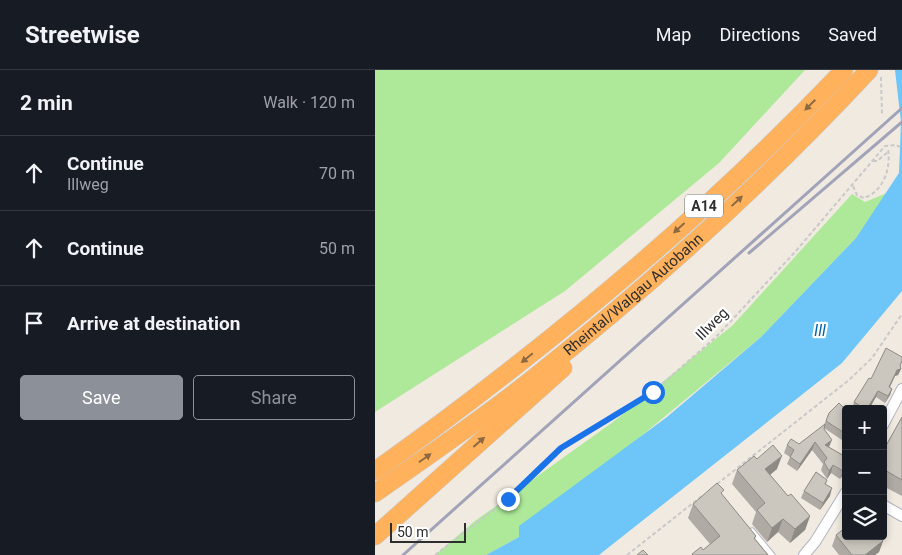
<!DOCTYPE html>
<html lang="en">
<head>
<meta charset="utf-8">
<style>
  :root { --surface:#171b24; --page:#20242c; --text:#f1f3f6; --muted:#9ea1a6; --line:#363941; --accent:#8c9099 }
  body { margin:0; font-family:Roboto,sans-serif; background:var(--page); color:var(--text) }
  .controls { position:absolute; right:15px; bottom:15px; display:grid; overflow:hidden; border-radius:5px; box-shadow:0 2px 8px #0003 }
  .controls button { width:45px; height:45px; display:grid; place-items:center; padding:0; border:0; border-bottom:1px solid var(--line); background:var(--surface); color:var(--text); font:25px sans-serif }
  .scale { position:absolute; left:15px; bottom:12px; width:76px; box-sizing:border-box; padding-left:5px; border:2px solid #2e2e2e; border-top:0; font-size:14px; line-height:18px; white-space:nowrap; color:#2e2e2e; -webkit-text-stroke:4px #fff; paint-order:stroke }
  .stop { position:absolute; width:15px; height:15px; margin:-11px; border:4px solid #1a73e8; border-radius:50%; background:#fff }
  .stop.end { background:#1a73e8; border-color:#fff; box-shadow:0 1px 5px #0008 }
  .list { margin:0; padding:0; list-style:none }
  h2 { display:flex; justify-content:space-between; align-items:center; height:65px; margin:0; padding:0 20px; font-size:21px }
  h2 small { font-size:16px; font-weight:400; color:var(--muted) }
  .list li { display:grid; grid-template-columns:32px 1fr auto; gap:15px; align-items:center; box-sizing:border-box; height:75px; padding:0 20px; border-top:1px solid var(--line) }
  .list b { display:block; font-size:19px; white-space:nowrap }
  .list p { margin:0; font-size:16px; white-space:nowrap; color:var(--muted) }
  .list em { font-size:16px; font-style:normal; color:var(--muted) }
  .actions { display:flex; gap:10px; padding:15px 20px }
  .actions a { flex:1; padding:11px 0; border:1px solid var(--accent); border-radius:5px; text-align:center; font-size:18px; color:var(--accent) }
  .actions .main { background:var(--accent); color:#fff }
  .icon { flex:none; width:28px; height:28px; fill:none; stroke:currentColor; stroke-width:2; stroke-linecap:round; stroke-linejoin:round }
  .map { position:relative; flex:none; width:527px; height:485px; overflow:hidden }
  header { display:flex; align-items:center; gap:30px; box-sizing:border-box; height:70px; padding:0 25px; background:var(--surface); border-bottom:1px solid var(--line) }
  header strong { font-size:24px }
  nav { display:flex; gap:28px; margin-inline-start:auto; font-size:18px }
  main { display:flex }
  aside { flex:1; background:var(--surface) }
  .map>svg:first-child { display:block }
  .green { fill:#ade999 }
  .water { fill:#6dc6f7 }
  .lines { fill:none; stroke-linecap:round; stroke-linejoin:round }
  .service-casing { stroke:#b4b4c2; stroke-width:7 }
  .minor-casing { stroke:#b4b4c2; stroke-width:12 }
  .motorway-casing { stroke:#c9c9c9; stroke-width:19 }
  .path { stroke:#c9c9c9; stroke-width:2; stroke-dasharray:4 2.5; stroke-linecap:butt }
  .service { stroke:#fff; stroke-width:5 }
  .minor { stroke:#fff; stroke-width:10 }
  .motorway { stroke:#ffb15b; stroke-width:18 }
  .rail { stroke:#a1a3b9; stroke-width:3 }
  .wall { fill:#afaba4 }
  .shaded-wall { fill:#8e8b86 }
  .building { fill:#cbc7bf; stroke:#8e8b86 }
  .oneway { fill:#8c6942 }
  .route { stroke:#1a73e8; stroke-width:6 }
  .labels { text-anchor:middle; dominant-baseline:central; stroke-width:4.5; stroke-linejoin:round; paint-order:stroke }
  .shield { fill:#fff; stroke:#6d6d6d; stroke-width:1 }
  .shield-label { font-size:14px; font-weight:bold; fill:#2e2e2e }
  .street-label { font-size:15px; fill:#2e2e2e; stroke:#fff }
  .water-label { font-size:16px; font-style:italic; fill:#0463ab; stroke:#fff }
</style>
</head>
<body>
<header>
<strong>Streetwise</strong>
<nav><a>Map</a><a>Directions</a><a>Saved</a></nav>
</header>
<main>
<aside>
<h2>2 min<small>Walk · 120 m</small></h2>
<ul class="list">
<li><svg class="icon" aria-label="ahead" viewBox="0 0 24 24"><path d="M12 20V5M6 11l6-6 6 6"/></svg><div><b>Continue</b><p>Illweg</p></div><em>70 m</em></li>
<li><svg class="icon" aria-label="ahead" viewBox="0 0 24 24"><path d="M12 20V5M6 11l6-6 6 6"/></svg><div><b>Continue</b></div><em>50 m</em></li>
<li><svg class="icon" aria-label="arrive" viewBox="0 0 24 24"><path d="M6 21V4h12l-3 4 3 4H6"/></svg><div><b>Arrive at destination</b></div></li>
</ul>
<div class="actions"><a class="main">Save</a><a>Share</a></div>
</aside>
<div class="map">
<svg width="527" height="485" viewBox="0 0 527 485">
  <rect width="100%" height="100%" fill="#f0eae0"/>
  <g class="green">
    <polygon points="0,0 430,0 344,93 190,221 0,342"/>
    <polygon points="512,123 481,168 386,267 144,467 111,485 60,485 100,451 238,352 358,255 477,124 490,132"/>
  </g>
  <polygon class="water" points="520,0 527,0 527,221 467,293 224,485 111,485 144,467 144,456 292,347 386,267 481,168 524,103 526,52"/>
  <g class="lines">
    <g class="service-casing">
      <polyline id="service" points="377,461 397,485"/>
    </g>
    <g class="minor-casing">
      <g id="minor">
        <polyline points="508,355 527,319"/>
        <polyline points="508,435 527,446"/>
        <polyline points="429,485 440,472 471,422"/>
      </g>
    </g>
    <g class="motorway-casing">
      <g id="motorway">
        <path d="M0,401c168,-120 327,-251 469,-401"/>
        <path id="s1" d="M0,423c54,-38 109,-75 160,-116 118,-94 231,-196 334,-307"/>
        <polyline points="0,466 188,298"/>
      </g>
    </g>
    <g class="path">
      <polyline points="506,7 507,45"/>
      <polyline points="498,91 502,91 513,82"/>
      <path d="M478,116l4,9 7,3c20,-7 27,-30 24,-49"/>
      <polyline points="342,414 474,310 497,288 527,244"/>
      <polyline points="60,485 133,429 186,378 278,322 341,267 420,182 510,76 521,75 527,78"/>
      <polyline points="252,485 327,426"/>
    </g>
    <use href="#service" class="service"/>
    <use href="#minor" class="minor"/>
    <use href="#motorway" class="motorway"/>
    <g class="rail">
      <polyline points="374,183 527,52"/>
      <polyline points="28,485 527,38"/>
    </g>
  </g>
  <g class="wall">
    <polygon points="527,287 527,292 525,296 526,299 523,305 520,306 515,317 517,319 515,325 510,333 501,327 494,339 477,339 479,332 496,309"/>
    <polygon points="454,343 468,343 471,346 471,370 470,372 449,358 454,377 471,387 471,400 465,409 456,403 452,409 446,400 448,394 437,380 422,401 412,394 415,387 409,383 412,375 424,374 449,355"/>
    <polygon points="527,347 527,426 508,416 508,381"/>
    <polygon points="382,389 402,399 395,405 413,426 435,446 430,460 415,473 403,462 392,472 377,454 381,442 357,414 362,400"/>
    <polygon points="452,410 451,414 455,426 445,440 426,428 429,421"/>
    <polygon points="347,425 381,466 380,469 393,485 317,485 317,484 328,480 335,474 313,448 318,434"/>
    <polygon points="461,465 508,471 504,482 500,485 464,485 457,476"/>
  </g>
  <g class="shaded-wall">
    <polygon points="527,291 524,299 526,299 523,305 520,306 512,323 514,317"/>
    <polygon points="517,319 515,325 510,333 513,326"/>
    <polygon points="503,321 501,327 494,339 492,339"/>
    <polygon points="457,370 454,377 450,375"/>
    <polygon points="440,372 437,380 422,401 425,394"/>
    <polygon points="407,386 402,399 385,413 390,399"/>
    <polygon points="458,395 456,403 452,409 454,401"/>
    <polygon points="471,397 471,400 465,409 468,401"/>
    <polygon points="457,418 455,426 445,440 448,433"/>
    <polygon points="435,446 430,460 415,473 420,459"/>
    <polygon points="408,449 403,462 392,472 397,458"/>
    <polygon points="508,471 504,482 500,485 490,485"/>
  </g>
  <g class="building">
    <polygon points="511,278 527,287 527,291 525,295 526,299 522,300 514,317 517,319 513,326 503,321 492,339 490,339 479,332 494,308 496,309"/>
    <polygon points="464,333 470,339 467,342 471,346 471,364 451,351 454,343"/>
    <polygon points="527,347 527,410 508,399 508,381"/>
    <polygon points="450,354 449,359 457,370 450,375 471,387 471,397 468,401 458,395 454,401 449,392 452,388 440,372 425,394 415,387 419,380 412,375 416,369 424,374"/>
    <polygon points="398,375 407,386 390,399 413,426 416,424 435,446 420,459 408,449 397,458 382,440 390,433 362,400 379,386 382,389"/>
    <polygon points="441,402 452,410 450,414 457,418 448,433 429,421"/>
    <polygon points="342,413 349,420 346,423 381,466 379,468 393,485 318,485 317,484 326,477 328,480 345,466 318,434"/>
    <polygon points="471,457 471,466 504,466 508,471 490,485 477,485 461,465"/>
    <polygon points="268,480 273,485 262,485"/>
  </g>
  <defs><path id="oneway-solid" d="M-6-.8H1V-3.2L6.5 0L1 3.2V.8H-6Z" transform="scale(1.25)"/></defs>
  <g class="oneway">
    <use href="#oneway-solid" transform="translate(435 35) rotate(135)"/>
    <use href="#oneway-solid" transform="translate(362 131) rotate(-43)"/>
    <use href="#oneway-solid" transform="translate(304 158) rotate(138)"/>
    <use href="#oneway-solid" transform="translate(152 288) rotate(141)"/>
    <use href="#oneway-solid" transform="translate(104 372) rotate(-41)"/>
    <use href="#oneway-solid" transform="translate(50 388) rotate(-35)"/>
  </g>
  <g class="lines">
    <polyline class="route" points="133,429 186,378 278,322"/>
  </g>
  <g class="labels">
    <rect class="shield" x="310" y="124.5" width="38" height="23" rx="4"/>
    <g class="shield-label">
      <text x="329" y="136">A14</text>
    </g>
    <g class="street-label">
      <text stroke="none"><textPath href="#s1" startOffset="326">Rheintal/Walgau Autobahn</textPath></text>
      <text transform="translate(337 254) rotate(-45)">Illweg</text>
    </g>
    <g class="water-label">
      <text x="445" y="260">Ill</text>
    </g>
  </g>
</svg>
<div class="controls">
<button>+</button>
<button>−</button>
<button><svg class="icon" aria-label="layers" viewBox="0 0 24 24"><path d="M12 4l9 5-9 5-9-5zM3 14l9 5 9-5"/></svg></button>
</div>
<div class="scale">50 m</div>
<div class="stop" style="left:278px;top:322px"></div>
<div class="stop end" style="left:133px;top:429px"></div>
</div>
</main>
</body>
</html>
